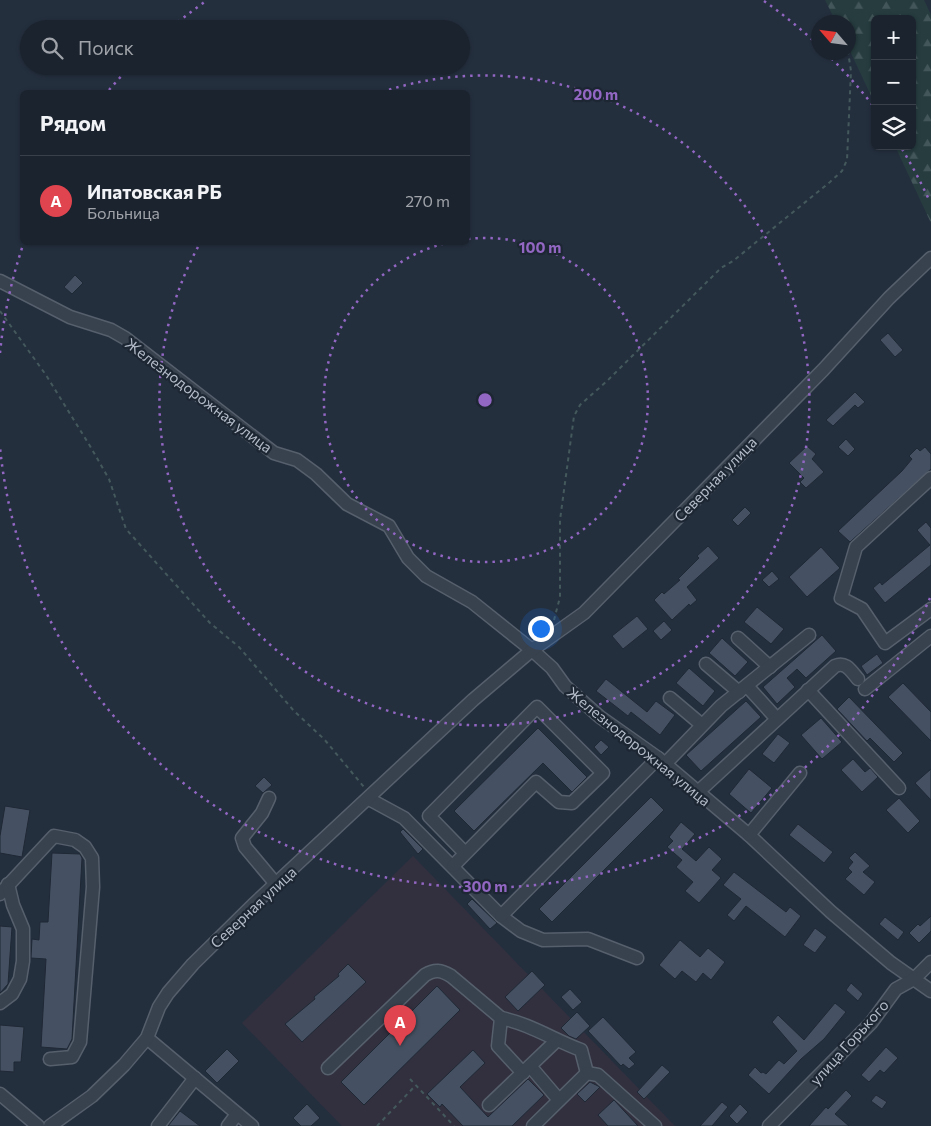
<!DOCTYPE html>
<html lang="ru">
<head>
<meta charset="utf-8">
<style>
  :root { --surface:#1b232e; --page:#282f3a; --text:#f1f3f6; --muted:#a0a4aa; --line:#39404a; --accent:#8ab4f8 }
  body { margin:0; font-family:Commissioner,sans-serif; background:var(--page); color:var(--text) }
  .controls { position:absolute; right:15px; top:15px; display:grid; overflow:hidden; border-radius:8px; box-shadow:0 1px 4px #0004 }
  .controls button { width:45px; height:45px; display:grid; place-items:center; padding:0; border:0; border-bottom:1px solid var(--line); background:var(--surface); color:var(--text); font:25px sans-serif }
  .compass { position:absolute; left:811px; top:15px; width:45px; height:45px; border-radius:50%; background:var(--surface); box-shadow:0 1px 4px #0004; rotate:298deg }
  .you { position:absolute; left:540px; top:628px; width:18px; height:18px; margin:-12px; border:4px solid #fff; border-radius:50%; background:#1a73e8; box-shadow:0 0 0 8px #1a73e833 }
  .badge { display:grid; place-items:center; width:32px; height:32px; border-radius:50%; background:var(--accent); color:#fff; font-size:16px; font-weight:700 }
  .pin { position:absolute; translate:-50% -41px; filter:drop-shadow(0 1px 2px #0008) }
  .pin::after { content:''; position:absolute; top:26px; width:18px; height:15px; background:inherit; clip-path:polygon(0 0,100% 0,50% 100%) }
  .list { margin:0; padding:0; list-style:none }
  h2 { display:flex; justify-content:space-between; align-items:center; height:65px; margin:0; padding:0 20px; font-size:21px }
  h2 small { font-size:16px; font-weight:400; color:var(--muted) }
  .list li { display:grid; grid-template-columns:32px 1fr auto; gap:15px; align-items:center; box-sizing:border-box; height:90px; padding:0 20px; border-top:1px solid var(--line) }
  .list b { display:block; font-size:19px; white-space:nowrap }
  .list p { margin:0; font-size:16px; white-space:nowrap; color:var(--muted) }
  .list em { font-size:16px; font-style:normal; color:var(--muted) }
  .icon { flex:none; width:28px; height:28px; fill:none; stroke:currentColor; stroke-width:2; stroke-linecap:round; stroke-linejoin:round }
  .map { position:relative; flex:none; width:931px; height:1126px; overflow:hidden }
  .search { position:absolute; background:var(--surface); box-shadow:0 1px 4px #0004; left:20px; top:20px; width:450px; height:55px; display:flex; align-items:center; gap:12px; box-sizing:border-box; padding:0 18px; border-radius:28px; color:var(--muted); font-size:19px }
  .panel { position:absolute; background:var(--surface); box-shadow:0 1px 4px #0004; left:20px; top:90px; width:450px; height:155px; border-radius:8px }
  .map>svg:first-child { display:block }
  .medical { fill:#32303f }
  .forest { fill:url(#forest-firs) }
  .building { fill:#455162; stroke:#1f2835 }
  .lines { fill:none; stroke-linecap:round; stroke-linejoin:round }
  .minor-casing { stroke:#565f6c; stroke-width:15 }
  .path { stroke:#44595c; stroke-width:2; stroke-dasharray:4 4; stroke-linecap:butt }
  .minor { stroke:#38414e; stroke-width:12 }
  .ring { fill:none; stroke:#9266c3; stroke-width:2.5; stroke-dasharray:2.5 5 }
  .labels { text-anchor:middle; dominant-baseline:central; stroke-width:4.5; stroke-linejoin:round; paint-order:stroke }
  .street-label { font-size:15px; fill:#b4bcc9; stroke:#1d2633 }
  .centre { fill:#9266c3; stroke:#1d2633; stroke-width:2.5 }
  .ring-label { font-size:15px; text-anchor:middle; font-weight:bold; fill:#9266c3; stroke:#1d2633; stroke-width:4.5; stroke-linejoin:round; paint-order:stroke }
</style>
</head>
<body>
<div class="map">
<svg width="931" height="1126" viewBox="0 0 931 1126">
  <defs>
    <pattern id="forest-firs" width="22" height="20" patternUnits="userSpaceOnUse" patternTransform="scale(1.25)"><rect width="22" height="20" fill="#263c3f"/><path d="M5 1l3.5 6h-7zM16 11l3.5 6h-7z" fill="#435659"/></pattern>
  </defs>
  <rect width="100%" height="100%" fill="#242f3e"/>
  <polygon class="medical" points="413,856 675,1126 342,1126 242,1023"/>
  <polygon class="forest" points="825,0 924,0 931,15 931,223 895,146 912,146 912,19 875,19 875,104 849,49 848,22 836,22"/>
  <g class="building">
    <polygon points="75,275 83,283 72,294 64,287"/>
    <polygon points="888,333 903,350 895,357 880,340"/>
    <polygon points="855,392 865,402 858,408 855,405 833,426 826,420"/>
    <polygon points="846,439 855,449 848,456 838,447"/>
    <polygon points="807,446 816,454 812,459 824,472 806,488 800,482 804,478 789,463"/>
    <polygon points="925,447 931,454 931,469 850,542 838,531 902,471 912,459 909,456 917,448 920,451"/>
    <polygon points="745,507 751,513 738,526 732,520"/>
    <polygon points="926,522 931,528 931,565 885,603 873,588 880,582 882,585 930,545 917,530"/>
    <polygon points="708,546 719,558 687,587 697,600 690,606 689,604 672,620 654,600 662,592 664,594 680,580 678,579 699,558 697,556"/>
    <polygon points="821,547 840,568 807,597 789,577"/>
    <polygon points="772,571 779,579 769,587 762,580"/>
    <polygon points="757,607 784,629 771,644 744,622"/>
    <polygon points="637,616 648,629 623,649 612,636"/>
    <polygon points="664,621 672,630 661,640 653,631"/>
    <polygon points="822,635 836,651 806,678 797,669 787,678 795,687 777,704 763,687"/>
    <polygon points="722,638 748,662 735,676 709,653"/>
    <polygon points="877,654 883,663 867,675 861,666"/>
    <polygon points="689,668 715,691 703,706 676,683"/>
    <polygon points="606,679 647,712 656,701 675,715 660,735 631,712 628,716 596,691"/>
    <polygon points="903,683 931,712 931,741 888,697"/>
    <polygon points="849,697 903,753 894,762 870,738 867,741 837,709"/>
    <polygon points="746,701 761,717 701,771 686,755"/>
    <polygon points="821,718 842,742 822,759 801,735"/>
    <polygon points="538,728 587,777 572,792 543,763 474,831 454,811"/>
    <polygon points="778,734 790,743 774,763 762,754"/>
    <polygon points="601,740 609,747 601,755 594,747"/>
    <polygon points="853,759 865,772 870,768 878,777 862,792 841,770"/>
    <polygon points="749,769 772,788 751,813 729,794"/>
    <polygon points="931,769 931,800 915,783"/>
    <polygon points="264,777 272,785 263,793 255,786"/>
    <polygon points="651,797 664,810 552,922 539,909"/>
    <polygon points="899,798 920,821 908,833 886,810"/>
    <polygon points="5,806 30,810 22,857 0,853 0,836"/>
    <polygon points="681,822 695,834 682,849 696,861 709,847 722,859 712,870 721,878 699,903 685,891 693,882 676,867 682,860 667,847 673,841 669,837"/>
    <polygon points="798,824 833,852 824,863 789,835"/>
    <polygon points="403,829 423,849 418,854 400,832"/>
    <polygon points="855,852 870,866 863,872 875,882 864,895 845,879 852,872 848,868 853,862 849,858"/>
    <polygon points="52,853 80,854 82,858 72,1039 67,1049 41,1047 46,959 31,958 32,939 39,940 40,922 48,922"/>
    <polygon points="734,872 786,912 790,907 801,916 785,937 746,906 734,921 727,915 741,899 723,885"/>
    <polygon points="472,899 497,923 490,929 467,904"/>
    <polygon points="931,916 931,931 919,943 909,933 918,924 920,926"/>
    <polygon points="885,917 904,932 898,940 879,924"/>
    <polygon points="0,926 12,927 8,984 0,993"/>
    <polygon points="815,928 827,937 815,953 803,945"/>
    <polygon points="680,940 700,957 708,948 725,962 711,980 703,973 696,982 682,971 675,979 659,965"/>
    <polygon points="348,964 366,982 302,1042 285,1024 315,999 314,997 339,976 338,974"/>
    <polygon points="532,971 545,985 518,1011 505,997"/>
    <polygon points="851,983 863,994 858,1001 846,990"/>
    <polygon points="437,986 460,1010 364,1105 341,1082"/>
    <polygon points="570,989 582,1002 573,1010 561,997"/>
    <polygon points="835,1003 846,1012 824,1039 801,1059 769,1094 748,1075 755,1067 761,1073 763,1072 766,1074 779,1060 784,1064 797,1051 772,1022 778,1015 804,1040"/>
    <polygon points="577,1012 590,1026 576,1039 569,1036 561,1028"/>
    <polygon points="603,1017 636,1052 629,1058 635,1064 629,1069 623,1064 621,1066 588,1031"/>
    <polygon points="0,1025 24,1027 21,1062 14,1062 14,1072 0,1071"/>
    <polygon points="886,1047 898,1058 884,1073 880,1070 869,1082 861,1075"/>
    <polygon points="227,1049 239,1061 217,1083 205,1071"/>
    <polygon points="473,1050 485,1063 460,1087 488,1117 528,1079 544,1095 512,1126 463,1126 442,1104 440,1107 427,1094"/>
    <polygon points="662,1065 670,1072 644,1099 637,1092"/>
    <polygon points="590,1082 600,1087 585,1102 577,1094"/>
    <polygon points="846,1090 852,1096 835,1114 849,1126 809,1126 826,1107 828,1109"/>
    <polygon points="876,1095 887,1102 882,1109 871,1101"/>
    <polygon points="614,1100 638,1126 608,1126 598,1115"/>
    <polygon points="722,1102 728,1107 712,1126 700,1126"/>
    <polygon points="307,1104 320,1118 311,1126 301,1126 293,1118"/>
    <polygon points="740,1104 748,1112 737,1124 729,1116"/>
    <polygon points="180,1111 200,1126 168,1126"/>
  </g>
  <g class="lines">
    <g class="minor-casing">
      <g id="minor">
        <polyline points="0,281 70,317 111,330 125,338 274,453 297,460 316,474 347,504 389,526 408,558 426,576 472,602 532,650 552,668 565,686 600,717 658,758 749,835 831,912 891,963 931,991"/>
        <polyline points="931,478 856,547 841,598 862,609 885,643 931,609"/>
        <polyline points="738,638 770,667"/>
        <polyline points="706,664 739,692"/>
        <polyline points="747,686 777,719"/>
        <polyline points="865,689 931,636"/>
        <polyline points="808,690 899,788"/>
        <polyline points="670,698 702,725"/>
        <polyline points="665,764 721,706 809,635"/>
        <path d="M698,792l137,-126c11,-5 16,5 23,13"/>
        <polyline points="269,798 262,813 242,838 245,847 276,884"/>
        <polyline points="369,799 404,818 501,916 521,931 543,940 588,939 637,958"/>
        <polyline points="749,835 800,773"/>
        <polyline points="453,866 536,782 559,802 572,803 603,773 537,707 429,816 465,853"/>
        <polyline points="0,894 54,836 75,840 85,847 92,858 93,887 80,1042 72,1057 50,1059"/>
        <polyline points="501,916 658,758"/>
        <polyline points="0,1003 12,994 20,979 23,961 23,929 13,905 8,884"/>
        <polyline points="147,1038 252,1126"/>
        <polyline points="530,1066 559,1100"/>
        <path d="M328,1068l97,-93c10,-6 16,-5 26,1l50,42"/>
        <path d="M523,1073l-25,-27 3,-28c29,6 53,22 80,32l6,23"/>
        <polyline points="0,1094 38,1126"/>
        <polyline points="489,1105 556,1041"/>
        <polyline points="50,1126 92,1096 124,1065 147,1038 159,1007 168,993 193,964 253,905 473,700 532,650 584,613 823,370 889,298 931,258"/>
        <polyline points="158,1126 195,1078"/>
        <polyline points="228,1126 237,1114"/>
        <polyline points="533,1126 587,1073 598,1075 655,1126"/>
        <polyline points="769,1126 871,1023 896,989 914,979 931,962"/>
      </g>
    </g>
    <g class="path">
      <polyline points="0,311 46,375 90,446 109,479 126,529 210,623 239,647 294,711 324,739 364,787"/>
      <polyline points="554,620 560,597 560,520 574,416 580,405 607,381 721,268 733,261 830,182 842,171 847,160 851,71 848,52"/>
      <polyline points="410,1079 454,1126"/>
      <polyline points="377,1126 415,1086"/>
    </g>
    <use href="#minor" class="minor"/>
  </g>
  <g class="ring">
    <path d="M468 239A162 162 0 1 1 446 243"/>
    <path d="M382 92A325 325 0 1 1 199 245"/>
    <path d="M930 598A487 487 0 0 1 0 447M0 353A487 487 0 0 1 23 245M109 90A487 487 0 0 1 129 68M172 27A487 487 0 0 1 206 1M764 1A487 487 0 0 1 817 44M826 53A487 487 0 0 1 874 107M902 149A487 487 0 0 1 930 202"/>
  </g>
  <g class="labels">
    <g class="street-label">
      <text transform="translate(199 395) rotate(37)">Железнодорожная улица</text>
      <text transform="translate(715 479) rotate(-46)">Северная улица</text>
      <text transform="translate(639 746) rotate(39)">Железнодорожная улица</text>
      <text transform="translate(253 907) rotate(-43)">Северная улица</text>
      <text transform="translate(849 1042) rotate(-48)">улица Горького</text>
    </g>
  </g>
  <circle cx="485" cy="400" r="8" class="centre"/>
  <g class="ring-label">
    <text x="596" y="100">200 m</text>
    <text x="540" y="253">100 m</text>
    <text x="485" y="892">300 m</text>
  </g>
</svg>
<div class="controls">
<button>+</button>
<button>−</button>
<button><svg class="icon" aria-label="layers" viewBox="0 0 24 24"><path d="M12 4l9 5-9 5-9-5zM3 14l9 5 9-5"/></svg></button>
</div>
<svg class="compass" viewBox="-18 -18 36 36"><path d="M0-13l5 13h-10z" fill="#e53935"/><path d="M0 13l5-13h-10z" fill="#a0a4aa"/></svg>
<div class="you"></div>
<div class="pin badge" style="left:400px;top:1046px;background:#e0444e">A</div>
<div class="search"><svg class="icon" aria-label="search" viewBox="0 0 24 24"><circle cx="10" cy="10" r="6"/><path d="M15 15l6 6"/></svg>Поиск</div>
<section class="panel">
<h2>Рядом<small></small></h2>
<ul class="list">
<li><span class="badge" style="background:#e0444e">A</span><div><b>Ипатовская РБ</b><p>Больница</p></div><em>270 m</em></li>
</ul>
</section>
</div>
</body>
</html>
